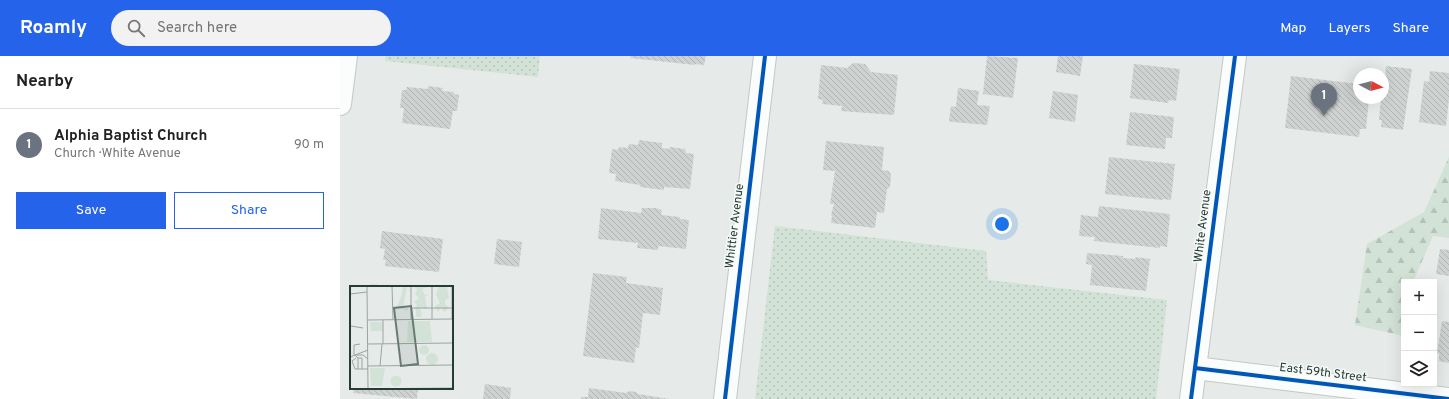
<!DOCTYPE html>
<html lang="en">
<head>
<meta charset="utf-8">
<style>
  :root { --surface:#fff; --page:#f2f2f2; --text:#222; --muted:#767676; --line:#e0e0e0; --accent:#2563eb }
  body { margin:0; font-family:Overpass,sans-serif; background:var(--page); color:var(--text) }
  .controls { position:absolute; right:12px; bottom:12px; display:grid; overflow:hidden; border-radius:0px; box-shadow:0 4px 16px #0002 }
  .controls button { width:36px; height:36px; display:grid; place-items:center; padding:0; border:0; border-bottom:1px solid var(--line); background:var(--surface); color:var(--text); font:20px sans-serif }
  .compass { position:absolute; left:1013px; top:12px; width:36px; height:36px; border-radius:50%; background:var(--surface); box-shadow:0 4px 16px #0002; rotate:97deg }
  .you { position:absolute; left:662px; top:168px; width:14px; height:14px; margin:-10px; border:3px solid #fff; border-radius:50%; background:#1a73e8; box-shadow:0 0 0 6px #1a73e833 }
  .badge { display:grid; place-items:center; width:26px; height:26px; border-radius:50%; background:var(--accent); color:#fff; font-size:13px; font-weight:700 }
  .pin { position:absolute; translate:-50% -33px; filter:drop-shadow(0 1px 2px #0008) }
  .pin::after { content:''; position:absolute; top:21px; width:14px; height:12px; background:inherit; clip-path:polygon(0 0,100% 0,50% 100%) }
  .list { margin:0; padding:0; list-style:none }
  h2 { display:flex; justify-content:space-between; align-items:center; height:52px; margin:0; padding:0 16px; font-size:17px }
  h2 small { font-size:13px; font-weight:400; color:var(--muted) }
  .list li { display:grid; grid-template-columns:26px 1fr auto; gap:12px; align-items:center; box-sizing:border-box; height:72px; padding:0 16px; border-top:1px solid var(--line) }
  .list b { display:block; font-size:15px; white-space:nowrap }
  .list p { margin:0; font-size:13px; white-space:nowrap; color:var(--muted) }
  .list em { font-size:13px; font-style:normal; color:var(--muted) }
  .actions { display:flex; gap:8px; padding:12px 16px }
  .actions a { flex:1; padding:9px 0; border:1px solid var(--accent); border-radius:0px; text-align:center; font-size:14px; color:var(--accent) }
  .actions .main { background:var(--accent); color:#fff }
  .icon { flex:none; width:22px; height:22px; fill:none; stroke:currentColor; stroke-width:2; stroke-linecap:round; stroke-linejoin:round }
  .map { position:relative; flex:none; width:1109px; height:343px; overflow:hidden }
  header { display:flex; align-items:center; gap:24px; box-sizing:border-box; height:56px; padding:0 20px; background:var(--accent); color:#fff }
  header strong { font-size:19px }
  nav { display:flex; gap:22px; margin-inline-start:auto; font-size:14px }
  .search { width:280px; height:36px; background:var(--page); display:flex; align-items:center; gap:10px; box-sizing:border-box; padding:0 14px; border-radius:22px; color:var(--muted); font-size:15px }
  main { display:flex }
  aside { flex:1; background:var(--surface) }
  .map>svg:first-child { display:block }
  .green { fill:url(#green-dots) }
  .forest { fill:url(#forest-firs) }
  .building { fill:url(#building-back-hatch) }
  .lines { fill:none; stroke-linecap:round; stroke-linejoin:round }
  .minor-casing { stroke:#c3c8c6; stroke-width:24 }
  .minor { stroke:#fbfcfc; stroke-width:22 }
  .cycleway-casing { stroke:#f5f9f7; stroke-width:6 }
  .cycleway { stroke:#0057b8; stroke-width:4 }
  .labels { text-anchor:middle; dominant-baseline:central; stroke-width:3; stroke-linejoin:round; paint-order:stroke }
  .street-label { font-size:12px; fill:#263c35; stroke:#f5f9f7 }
  .inset-road { fill:none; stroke:#99a5a1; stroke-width:1 }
  .view { fill:#697974; fill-opacity:0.15; stroke:#697974; stroke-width:2 }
  .inset-edge { fill:none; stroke:#263c35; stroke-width:2 }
</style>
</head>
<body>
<header>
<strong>Roamly</strong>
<div class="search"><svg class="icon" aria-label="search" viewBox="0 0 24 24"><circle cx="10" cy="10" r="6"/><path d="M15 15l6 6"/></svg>Search here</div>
<nav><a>Map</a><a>Layers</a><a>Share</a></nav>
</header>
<main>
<aside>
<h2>Nearby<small></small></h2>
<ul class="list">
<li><span class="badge" style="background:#6b7280">1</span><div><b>Alphia Baptist Church</b><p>Church · White Avenue</p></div><em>90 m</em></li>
</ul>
<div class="actions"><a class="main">Save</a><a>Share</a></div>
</aside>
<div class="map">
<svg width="1109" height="343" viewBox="0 0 1109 343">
  <defs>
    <pattern id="green-dots" width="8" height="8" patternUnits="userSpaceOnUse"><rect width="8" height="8" fill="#d2e2d6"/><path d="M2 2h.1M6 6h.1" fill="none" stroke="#b4c3b8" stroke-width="1.8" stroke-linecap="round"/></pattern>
    <pattern id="forest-firs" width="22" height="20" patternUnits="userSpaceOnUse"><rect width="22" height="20" fill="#d2e2d6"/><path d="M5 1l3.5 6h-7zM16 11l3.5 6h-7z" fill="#b4c3b8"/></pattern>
    <pattern id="building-back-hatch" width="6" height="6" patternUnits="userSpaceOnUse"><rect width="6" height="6" fill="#ced2d0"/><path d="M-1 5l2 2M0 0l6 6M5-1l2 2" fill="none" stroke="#b1b5b3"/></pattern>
  </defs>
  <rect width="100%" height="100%" fill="#e6ebe9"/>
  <g class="green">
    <polygon points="46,0 200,0 198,21 45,5"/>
    <polygon points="435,170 646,195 648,224 827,244 816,343 415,343"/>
  </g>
  <polygon class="forest" points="1109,101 1109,182 1093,180 1073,226 1064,226 1064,280 1015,269 1027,188 1084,156"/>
  <g class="building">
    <polygon points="291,0 366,0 364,9 355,8 355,9 290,2"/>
    <polygon points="647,0 678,2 673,42 643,38"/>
    <polygon points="718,0 743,0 740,20 716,16"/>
    <polygon points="513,7 525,8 531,16 558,19 554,59 501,55 502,50 482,48 483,44 478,43 481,9 507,12"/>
    <polygon points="794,8 840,13 836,45 829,44 828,47 790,42"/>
    <polygon points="1046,10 1072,13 1063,74 1041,71 1042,64 1039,64 1041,42 1043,42"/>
    <polygon points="1090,15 1109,17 1109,43 1106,70 1079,66 1084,25 1089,26"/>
    <polygon points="951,20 1019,28 1019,42 1029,42 1026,73 1020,73 1019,81 945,72"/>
    <polygon points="88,30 103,32 102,35 114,36 114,38 119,39 117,55 113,55 110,73 62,67 64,52 60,52 62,34 66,34 67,31 88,33"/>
    <polygon points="618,32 639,35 637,49 650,50 647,69 613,66 609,65 611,50 616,51"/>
    <polygon points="713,35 738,39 735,66 709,62"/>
    <polygon points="790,56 834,61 832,82 826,82 825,93 786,89"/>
    <polygon points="299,84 322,87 322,92 329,93 330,91 345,93 346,97 354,98 350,133 324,131 324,134 300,131 300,129 275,125 276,118 269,117 272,93 278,94 279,91 288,92 289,88 298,89"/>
    <polygon points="486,85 544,91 542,114 549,115 551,119 550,131 547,133 544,157 537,156 535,172 491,167 492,160 491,159 494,148 490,148 495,115 483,114"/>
    <polygon points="769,101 835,108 831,144 823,143 822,144 765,138"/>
    <polygon points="759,150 830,158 827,191 820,190 820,192 754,185 755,181 739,180 741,159 758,161"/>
    <polygon points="261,152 301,157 302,152 316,152 322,154 321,159 340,161 340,163 349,164 346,193 318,190 318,194 297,192 298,187 258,183"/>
    <polygon points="42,175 103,183 99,216 45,210 46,204 43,204 45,193 40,192"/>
    <polygon points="157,183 182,186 179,211 154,208"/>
    <polygon points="1100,193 1109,194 1109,220 1096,218"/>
    <polygon points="747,197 783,200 783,202 795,203 796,201 810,203 806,235 750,229 752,209 746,208"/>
    <polygon points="253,217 287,221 286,227 323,232 320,259 303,257 299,292 296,291 294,307 243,300"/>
    <polygon points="31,228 47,230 47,231 31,231"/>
    <polygon points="1102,265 1109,266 1109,307 1099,305 1099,297 1097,297"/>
    <polygon points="145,328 171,332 170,343 143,343"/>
    <polygon points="14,332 78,332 77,343 13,337"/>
    <polygon points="249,332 286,337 289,335 296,336 298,338 329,343 241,343 241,341 248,341"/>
  </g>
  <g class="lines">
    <g class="minor-casing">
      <g id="minor">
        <polyline points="0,48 6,0"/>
        <polyline points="855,312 1109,343"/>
        <polyline points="385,343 425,0"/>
        <polyline points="851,343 895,0"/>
      </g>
    </g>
    <use href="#minor" class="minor"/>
    <g class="cycleway-casing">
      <g id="cycleway">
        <polyline points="855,312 1109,343"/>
        <polyline points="385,343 425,0"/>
        <polyline points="851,343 895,0"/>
      </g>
    </g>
    <use href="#cycleway" class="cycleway"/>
  </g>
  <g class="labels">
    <g class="street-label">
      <text transform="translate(395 170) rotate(-83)">Whittier Avenue</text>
      <text transform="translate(863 170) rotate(-83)">White Avenue</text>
      <text transform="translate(983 317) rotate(7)">East 59th Street</text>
    </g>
  </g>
  <g transform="translate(10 230)">
    <rect width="103" height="103" fill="#e6ebe9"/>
    <path d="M58,35h22l2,21h-25zM20,36h12l1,9h-12zM69 64a5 5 0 1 1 10 0a5 5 0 1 1-10 0ZM76 73a6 6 0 1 1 12 0a6 6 0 1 1-12 0ZM20,82h15l-3,18h-11zM40.5 95a5.5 5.5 0 1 1 11 0a5.5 5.5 0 1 1-11 0Z" fill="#d2e2d6"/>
    <path d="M50,0h7l-4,22h5v3l-11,-4 5,-13 1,-7zM63,0h17l-8,3 3,6 4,-1 -4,3 2,12 -7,-2 2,10h-6v-8h-2l3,-4 -3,-3 5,-4 -4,-4 2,-5zM89,0l8,1 2,11 -4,2v4l3,3 -1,3 -3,2 -3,-5 -3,5 -3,-6 5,-3 -4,-8z" fill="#d2e2d6"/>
    <path class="inset-road" d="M17,0l1,103M42,0l1,33M61,0v33M82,0v33M102,0v33M0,8l17,-2M61,22h42M18,34l85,-1M33,34v24M1,40l12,2M18,58l85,-1M4,69v-10l6,-1M5,69l3,3v11h10M6,69h7l5,4M0,71l18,-7M6,72l-4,3 3,8h3M8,72h4v11M18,80l85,-1M30,80l2,-22M0,103l103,-1"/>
    <path class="view" d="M61,20l7,58 -17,2 -7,-58z"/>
    <rect width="103" height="103" class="inset-edge"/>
  </g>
</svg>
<div class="controls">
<button>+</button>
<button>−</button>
<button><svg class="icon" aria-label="layers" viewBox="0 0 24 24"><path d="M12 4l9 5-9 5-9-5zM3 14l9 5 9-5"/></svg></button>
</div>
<svg class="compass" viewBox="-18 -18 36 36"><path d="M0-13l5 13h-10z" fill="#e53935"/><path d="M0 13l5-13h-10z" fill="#767676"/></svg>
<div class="you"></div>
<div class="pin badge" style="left:984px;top:60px;background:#6b7280">1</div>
</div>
</main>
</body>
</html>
